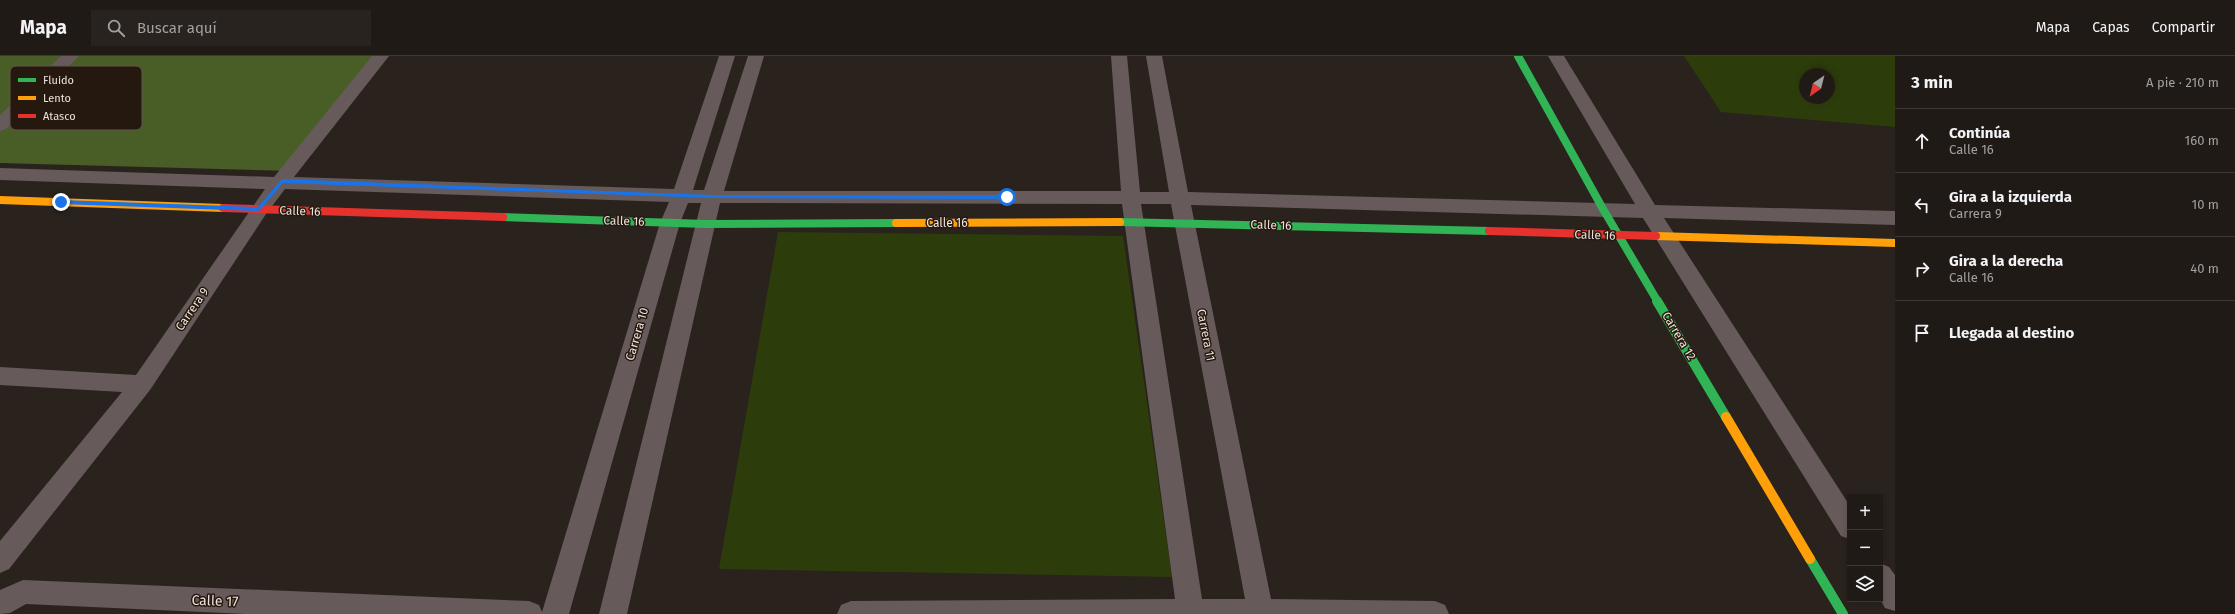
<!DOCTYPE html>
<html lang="es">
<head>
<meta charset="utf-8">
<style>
  :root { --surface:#201a16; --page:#28231f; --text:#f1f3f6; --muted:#a2a1a1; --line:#3d3835 }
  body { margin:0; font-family:"Fira Sans",sans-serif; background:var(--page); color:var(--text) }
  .controls { position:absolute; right:12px; bottom:12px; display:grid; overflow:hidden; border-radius:0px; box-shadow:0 2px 6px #0003 }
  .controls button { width:36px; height:36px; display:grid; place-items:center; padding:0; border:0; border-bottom:1px solid var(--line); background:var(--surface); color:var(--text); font:20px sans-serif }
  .compass { position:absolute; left:1799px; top:12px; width:36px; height:36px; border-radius:50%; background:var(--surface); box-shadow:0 2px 6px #0003; rotate:215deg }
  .stop { position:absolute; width:12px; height:12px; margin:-9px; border:3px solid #1a73e8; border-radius:50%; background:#fff }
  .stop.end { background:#1a73e8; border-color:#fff; box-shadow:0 1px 4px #0008 }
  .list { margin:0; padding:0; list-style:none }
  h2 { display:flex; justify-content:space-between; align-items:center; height:52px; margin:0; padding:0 16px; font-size:17px }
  h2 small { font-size:13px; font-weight:400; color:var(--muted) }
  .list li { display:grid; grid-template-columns:26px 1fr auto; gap:12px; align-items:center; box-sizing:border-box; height:64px; padding:0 16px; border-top:1px solid var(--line) }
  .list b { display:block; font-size:15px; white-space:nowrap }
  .list p { margin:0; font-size:13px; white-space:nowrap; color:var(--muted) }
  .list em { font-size:13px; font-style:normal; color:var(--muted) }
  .icon { flex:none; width:22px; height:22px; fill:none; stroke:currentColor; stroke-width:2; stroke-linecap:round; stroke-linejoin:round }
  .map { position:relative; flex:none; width:1895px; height:558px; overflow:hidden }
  header { display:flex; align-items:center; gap:24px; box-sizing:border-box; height:56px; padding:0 20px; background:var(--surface); border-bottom:1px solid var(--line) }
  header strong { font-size:19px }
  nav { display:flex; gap:22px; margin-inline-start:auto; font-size:14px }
  .search { width:280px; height:36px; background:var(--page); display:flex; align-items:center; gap:10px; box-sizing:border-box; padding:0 14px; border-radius:0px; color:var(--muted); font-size:15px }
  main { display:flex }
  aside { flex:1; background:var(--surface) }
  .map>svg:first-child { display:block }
  .green { fill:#2c3d0b; fill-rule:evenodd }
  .forest { fill:#485e26 }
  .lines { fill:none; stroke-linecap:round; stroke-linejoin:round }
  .street { fill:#665b5a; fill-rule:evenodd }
  .fast-far1 { stroke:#30b455; stroke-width:8 }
  .fast { stroke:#30b455; stroke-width:10 }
  .slow-far1 { stroke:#ff9f0a; stroke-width:8 }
  .slow { stroke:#ff9f0a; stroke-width:10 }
  .jam { stroke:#e5322d; stroke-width:8 }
  .route { fill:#1a73e8 }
  .labels { text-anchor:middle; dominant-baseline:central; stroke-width:3; stroke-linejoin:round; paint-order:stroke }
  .street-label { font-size:12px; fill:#ebe2db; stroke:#25180f }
  .near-street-label { font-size:14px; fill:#ebe2db; stroke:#25180f }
  .key { fill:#25180f; stroke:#60554c; stroke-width:1 }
  .key-label { font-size:11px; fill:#ebe2db }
</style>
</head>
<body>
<header>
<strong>Mapa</strong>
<div class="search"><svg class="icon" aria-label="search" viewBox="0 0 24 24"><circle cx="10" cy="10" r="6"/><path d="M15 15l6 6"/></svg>Buscar aquí</div>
<nav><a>Mapa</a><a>Capas</a><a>Compartir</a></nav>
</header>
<main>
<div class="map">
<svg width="1895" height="558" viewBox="0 0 1895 558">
  <rect width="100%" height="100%" fill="#2a231d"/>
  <g class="green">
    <path d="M1684,0h211v71l-174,-15zM1805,18h24v24h-24z"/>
    <polygon points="778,176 1123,180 1172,521 719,513"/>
  </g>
  <polygon class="forest" points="0,0 388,0 294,115 0,107"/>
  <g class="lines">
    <g class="street">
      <polygon points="61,0 79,0 6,73 0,75 0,59"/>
      <path d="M372,0h17l-95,121 380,12 45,-133h16l-42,134h11l44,-134h16l-40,135h397l-10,-135h16l13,136h29l-23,-136h16l26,136 447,12 -87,-148h16l91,149 240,6v14l-231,-7 186,288v33l-9,-3 -198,-318 -452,-13 80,394 164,2 10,4 4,9h-612l4,-9 10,-4 324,-2 -53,-395 -402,-1 -93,411h-28l102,-411h-13l-8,20 -111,391h-323l-220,-10 -16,9 -10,1v-24l23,-10 506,21 10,4 3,7 118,-389 9,-21 -384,-13 -19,25 -116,176 -141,179 -9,4v-32l122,-149 -122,-7v-18l136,8 129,-186 -265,-9v-12l274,9zM1141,148h30l74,395h-43z"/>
      <polygon points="1880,507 1889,511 1895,519 1895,555 1885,552 1880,543"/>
    </g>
    <g class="fast-far1">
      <polyline points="1518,0 1603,153 1658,246"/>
      <polyline points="503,161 705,168 896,167"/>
      <polyline points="1120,166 1489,175"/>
    </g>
    <g class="fast">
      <polyline points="1657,245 1726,361"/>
      <polyline points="1810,503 1843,558"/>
    </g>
    <g class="slow-far1">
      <polyline points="0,144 223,152"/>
      <polyline points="896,167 1120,166"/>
      <polyline points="1656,180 1895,187"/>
    </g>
    <polyline class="slow" points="1726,361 1810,503"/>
    <g class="jam">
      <polyline points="223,152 503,161"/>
      <polyline points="1489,175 1656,180"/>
    </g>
  </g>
  <polygon class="route" points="282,123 712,139 1007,139 1010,141 1007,143 712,142 283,127 259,155 61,148 58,146 61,144 258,151"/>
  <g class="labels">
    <g class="street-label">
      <text transform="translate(300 155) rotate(2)">Calle 16</text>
      <text transform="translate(624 165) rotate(2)">Calle 16</text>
      <text x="947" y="167">Calle 16</text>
      <text transform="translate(1271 169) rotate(2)">Calle 16</text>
      <text transform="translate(1595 179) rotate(2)">Calle 16</text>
      <text transform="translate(192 253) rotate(-56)">Carrera 9</text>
      <text transform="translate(637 278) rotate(-74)">Carrera 10</text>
      <text transform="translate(1206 279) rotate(79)">Carrera 11</text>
      <text transform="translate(1679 280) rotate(59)">Carrera 12</text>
    </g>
    <g class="near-street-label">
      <text transform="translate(215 545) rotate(2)">Calle 17</text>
    </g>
  </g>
  <rect x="10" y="10" width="132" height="64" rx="6" class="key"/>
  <rect x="18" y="22" width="18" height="4" fill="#30b455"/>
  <rect x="18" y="40" width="18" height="4" fill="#ff9f0a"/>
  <rect x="18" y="58" width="18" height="4" fill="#e5322d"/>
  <g class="key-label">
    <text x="43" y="28">Fluido</text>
    <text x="43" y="46">Lento</text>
    <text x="43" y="64">Atasco</text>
  </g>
</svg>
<div class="controls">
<button>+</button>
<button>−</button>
<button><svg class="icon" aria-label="layers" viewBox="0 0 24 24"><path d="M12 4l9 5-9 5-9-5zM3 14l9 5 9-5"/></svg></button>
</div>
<svg class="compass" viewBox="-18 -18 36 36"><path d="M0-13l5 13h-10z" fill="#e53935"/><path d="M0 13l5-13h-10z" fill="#a2a1a1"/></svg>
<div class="stop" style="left:1007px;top:141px"></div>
<div class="stop end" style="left:61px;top:146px"></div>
</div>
<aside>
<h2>3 min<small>A pie · 210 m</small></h2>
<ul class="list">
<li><svg class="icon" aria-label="ahead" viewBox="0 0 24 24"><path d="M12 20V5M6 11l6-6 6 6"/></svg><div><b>Continúa</b><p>Calle 16</p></div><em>160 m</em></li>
<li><svg class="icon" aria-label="left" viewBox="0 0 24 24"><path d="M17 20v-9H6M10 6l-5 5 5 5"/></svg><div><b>Gira a la izquierda</b><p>Carrera 9</p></div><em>10 m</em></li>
<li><svg class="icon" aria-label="right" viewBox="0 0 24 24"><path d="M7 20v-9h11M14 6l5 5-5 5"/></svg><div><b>Gira a la derecha</b><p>Calle 16</p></div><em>40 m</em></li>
<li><svg class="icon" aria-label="arrive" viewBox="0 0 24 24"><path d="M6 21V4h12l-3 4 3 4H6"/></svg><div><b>Llegada al destino</b></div></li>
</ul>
</aside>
</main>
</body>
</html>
